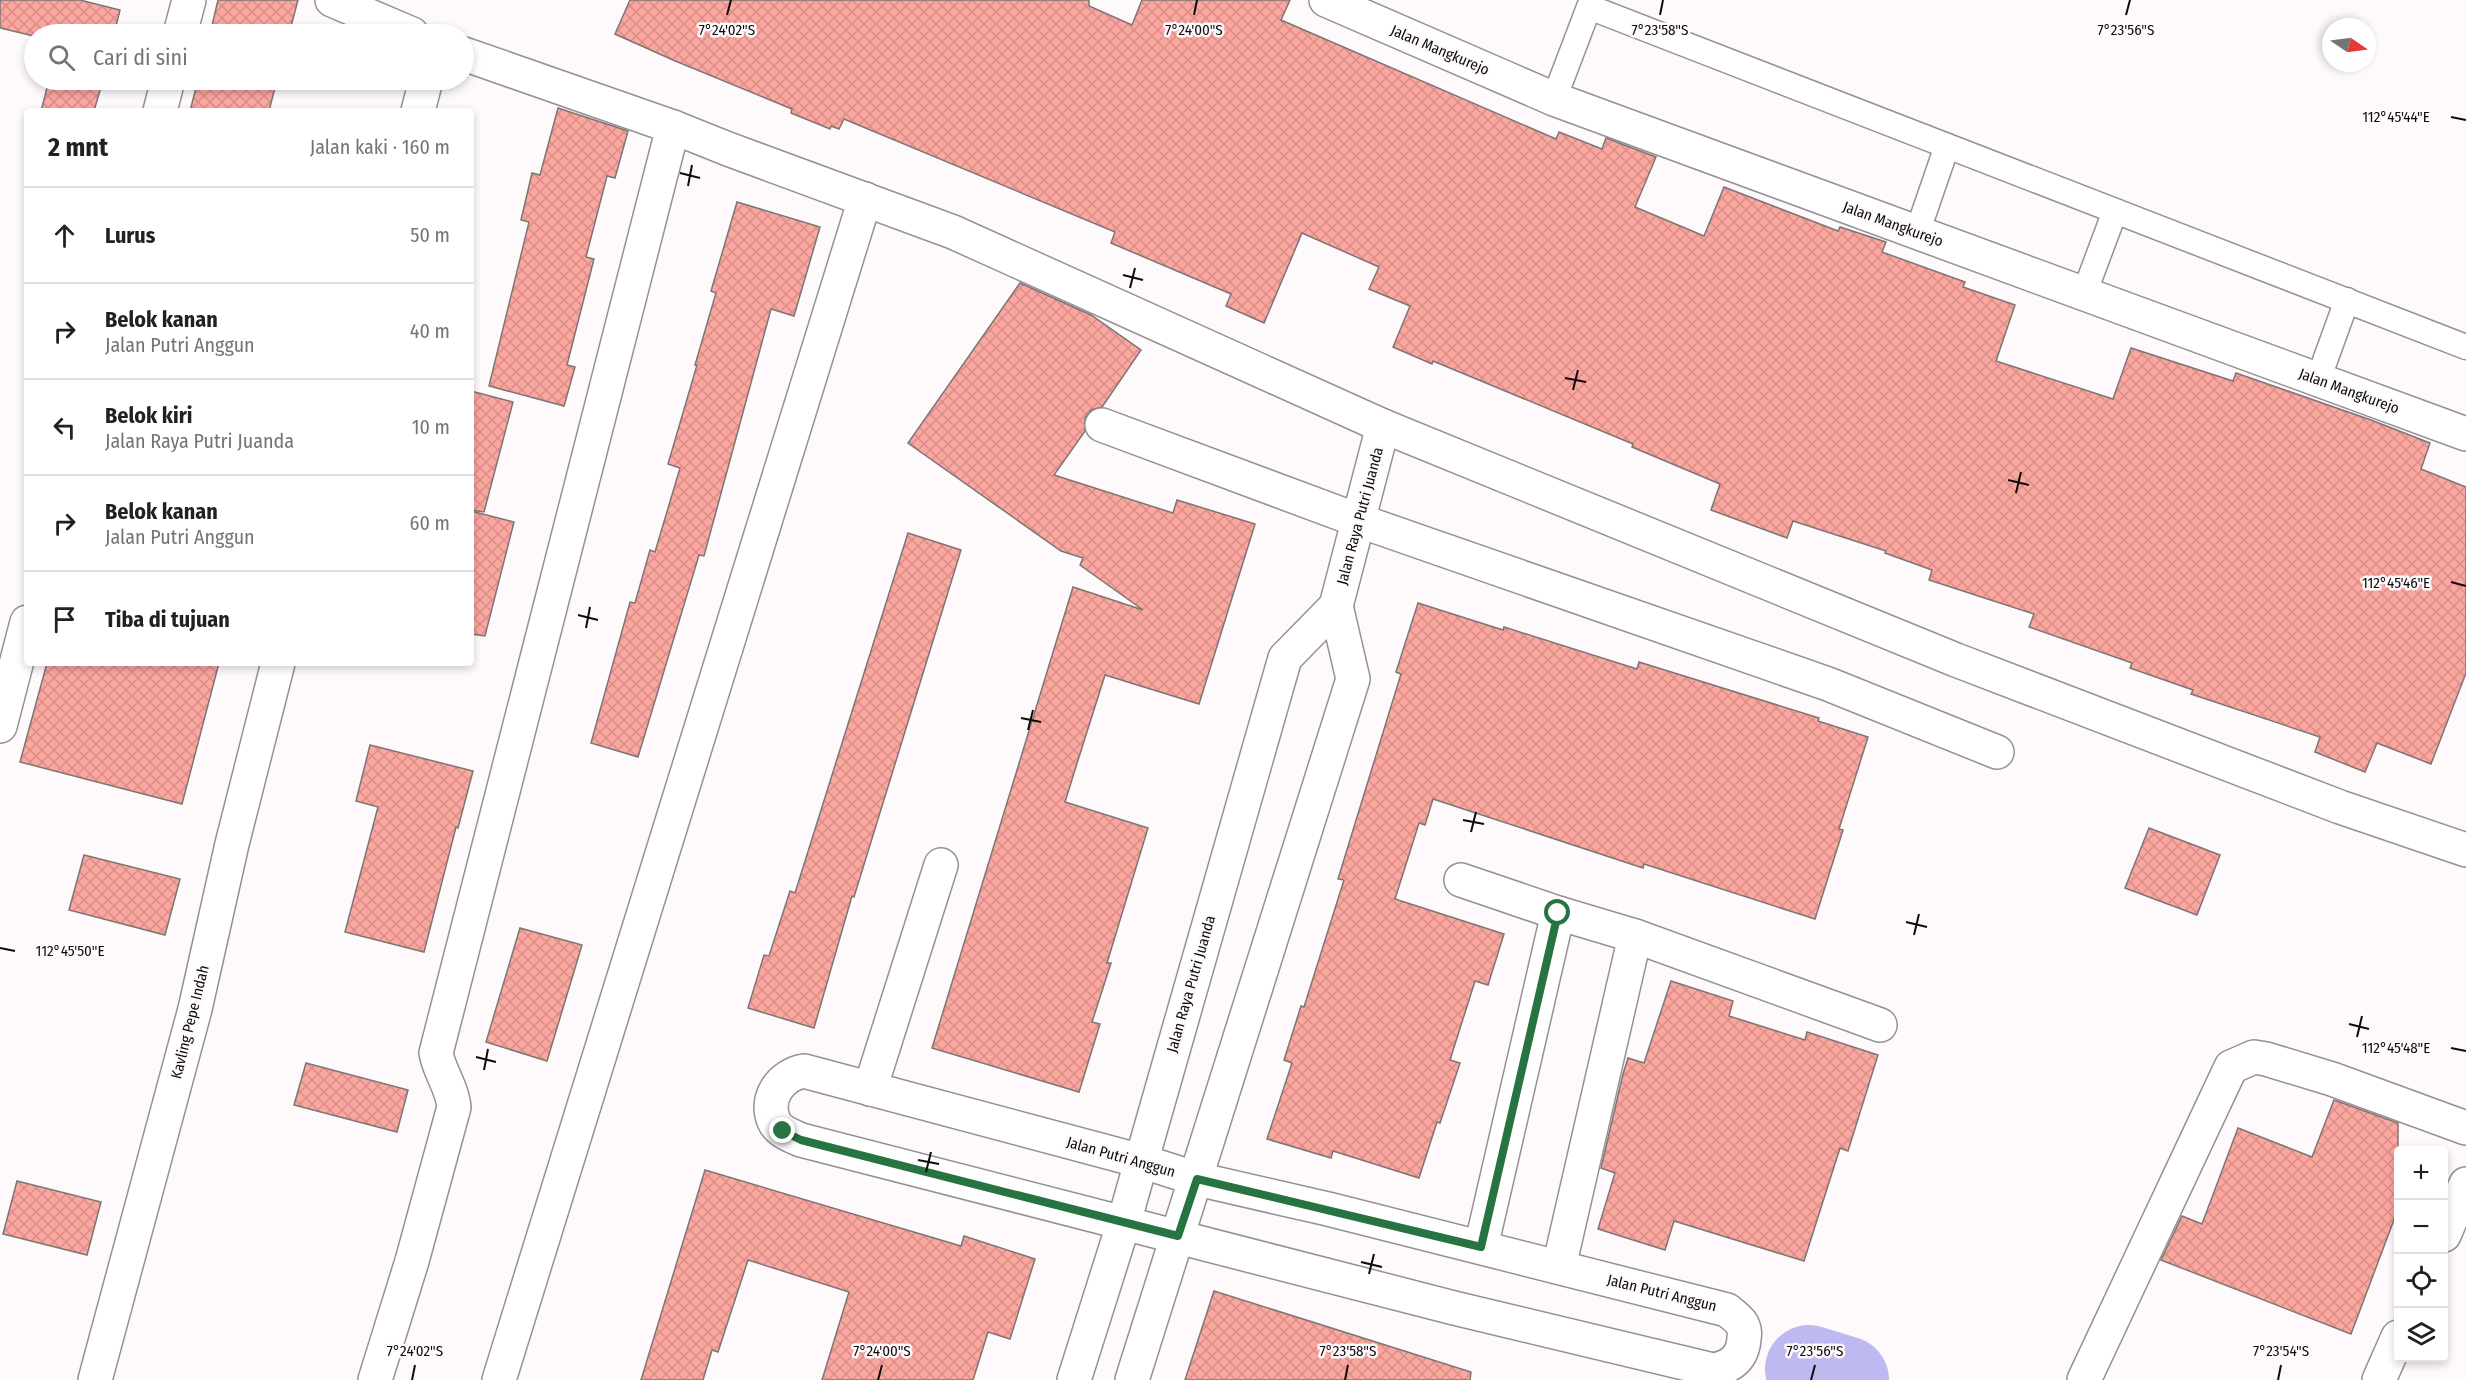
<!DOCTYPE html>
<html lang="id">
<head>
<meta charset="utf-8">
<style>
  :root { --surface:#fff; --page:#f6f6f6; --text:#202124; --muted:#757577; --line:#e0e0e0 }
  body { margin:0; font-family:"Fira Sans Condensed",sans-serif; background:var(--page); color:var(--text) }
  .controls { position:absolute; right:18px; bottom:18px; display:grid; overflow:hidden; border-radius:6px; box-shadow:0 3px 9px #0003 }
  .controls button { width:54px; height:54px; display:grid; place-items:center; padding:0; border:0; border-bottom:2px solid var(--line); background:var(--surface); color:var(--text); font:30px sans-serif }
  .compass { position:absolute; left:2322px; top:18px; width:54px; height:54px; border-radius:50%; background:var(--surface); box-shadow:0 3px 9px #0003; rotate:103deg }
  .stop { position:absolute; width:18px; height:18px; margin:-14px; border:4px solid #287342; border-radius:50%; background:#fff }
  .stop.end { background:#287342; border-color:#fff; box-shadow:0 2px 6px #0008 }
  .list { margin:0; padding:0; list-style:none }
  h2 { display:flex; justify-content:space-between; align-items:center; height:78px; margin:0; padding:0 24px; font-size:26px }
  h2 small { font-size:20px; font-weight:400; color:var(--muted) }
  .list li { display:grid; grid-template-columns:39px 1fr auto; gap:18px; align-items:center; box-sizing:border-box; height:96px; padding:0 24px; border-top:2px solid var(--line) }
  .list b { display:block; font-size:22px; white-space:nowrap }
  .list p { margin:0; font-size:20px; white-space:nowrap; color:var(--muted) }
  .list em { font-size:20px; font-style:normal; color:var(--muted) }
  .icon { flex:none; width:33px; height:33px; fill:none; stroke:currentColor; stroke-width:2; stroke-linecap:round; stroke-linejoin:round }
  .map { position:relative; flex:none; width:2466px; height:1380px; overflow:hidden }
  .search { position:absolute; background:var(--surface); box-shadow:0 3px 9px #0003; left:24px; top:24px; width:450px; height:66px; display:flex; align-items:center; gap:15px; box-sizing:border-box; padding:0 21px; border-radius:33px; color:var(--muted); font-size:22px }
  .panel { position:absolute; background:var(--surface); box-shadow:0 3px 9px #0003; left:24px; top:108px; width:450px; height:558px; border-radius:6px }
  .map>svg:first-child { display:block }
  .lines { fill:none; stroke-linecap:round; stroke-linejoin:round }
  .river { stroke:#beb9f0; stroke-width:88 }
  .building { fill:url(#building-cross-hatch); stroke:#7d7574; stroke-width:1.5 }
  .lane-casing { stroke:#979093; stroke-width:27 }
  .street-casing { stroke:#979093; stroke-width:36 }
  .secondary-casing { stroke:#979093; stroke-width:36 }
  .lane { stroke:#fff; stroke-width:24 }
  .street { stroke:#fff; stroke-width:33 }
  .secondary { stroke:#fff; stroke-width:33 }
  .route { stroke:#287342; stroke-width:8 }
  .ticks { fill:none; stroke:#0e0b0c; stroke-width:2 }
  .labels { text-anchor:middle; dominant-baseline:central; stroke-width:5; stroke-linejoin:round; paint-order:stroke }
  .street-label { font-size:15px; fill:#0e0b0c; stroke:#fefafb }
  .ticks-label { font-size:15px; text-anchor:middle; fill:#0e0b0c; stroke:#fefafb; stroke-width:5; stroke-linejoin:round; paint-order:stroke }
</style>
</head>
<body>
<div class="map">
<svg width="2466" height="1380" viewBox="0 0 2466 1380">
  <defs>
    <pattern id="building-cross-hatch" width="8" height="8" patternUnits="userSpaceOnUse" patternTransform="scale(1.5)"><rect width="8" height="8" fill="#fca6a0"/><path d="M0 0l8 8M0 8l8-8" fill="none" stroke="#d78e89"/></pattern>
  </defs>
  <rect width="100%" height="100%" fill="#fefafb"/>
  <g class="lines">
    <polyline class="river" points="1809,1369 1845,1380"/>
  </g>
  <g class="building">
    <polygon points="0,0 80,0 120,10 114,34 34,34 34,36 0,28"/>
    <polygon points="218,0 298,0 289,34 210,34"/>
    <polygon points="630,0 1089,0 1089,6 1132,25 1142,0 1290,0 1281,20 1556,139 1559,132 1602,149 1606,138 1656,157 1635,207 1704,236 1724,187 1838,231 1840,227 1886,242 1882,252 1965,282 1963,287 2015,305 1996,361 2113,399 2131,348 2233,381 2236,373 2371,420 2430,443 2421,469 2466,487 2466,673 2431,764 2377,743 2365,772 2315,752 2320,737 2191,694 2193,690 2130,668 2132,663 2029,627 2034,614 1929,580 1932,570 1885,553 1886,551 1793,521 1787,538 1711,510 1720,484 1632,447 1633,444 1433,361 1432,364 1393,347 1410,306 1369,289 1379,267 1302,233 1264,323 1226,306 1231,294 1111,243 1115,232 844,119 839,129 831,126 830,129 791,113 792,109 673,60 615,34"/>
    <polygon points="49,80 103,80 94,111 41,111"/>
    <polygon points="198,80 277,80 269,111 190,111"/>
    <polygon points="558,108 628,131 615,178 607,176 586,257 594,259 567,365 575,367 564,406 489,386 529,222 521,220 532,173 540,175"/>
    <polygon points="737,202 820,227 794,316 771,309 704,556 699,555 638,757 591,743 630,602 635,603 650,550 655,552 680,468 668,464 697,365 695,365 716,293 711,291"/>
    <polygon points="1020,283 1091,315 1141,350 1102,407 1091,410 1085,418 1085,431 1054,475 1173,513 1177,500 1255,524 1199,704 1105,675 1079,757 1065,802 1148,828 1107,963 1111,963 1092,1022 1100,1024 1079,1092 932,1048 1073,587 1143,610 1080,565 1083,558 1061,551 908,443"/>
    <polygon points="471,391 513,402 484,512 471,510"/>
    <polygon points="471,511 514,522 485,636 471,634"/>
    <polygon points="908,533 961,550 854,897 852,896 814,1028 748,1008 764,955 769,956 790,891 795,893"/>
    <polygon points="1418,603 1503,630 1504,627 1637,669 1639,662 1819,718 1818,721 1868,737 1839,829 1843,830 1815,919 1644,864 1643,868 1433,799 1425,825 1419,823 1395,899 1504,934 1488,985 1475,981 1450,1060 1460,1063 1440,1123 1437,1122 1419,1178 1333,1151 1331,1158 1267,1139 1292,1063 1284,1060 1301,1006 1304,1007 1344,880 1338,879 1401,674 1396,672"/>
    <polygon points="47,663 219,663 182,804 20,762"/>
    <polygon points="370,745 473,771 458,828 456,827 424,952 345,932 378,807 356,801"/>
    <polygon points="2149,828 2220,855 2197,915 2125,888"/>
    <polygon points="84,855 180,879 165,935 69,910"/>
    <polygon points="520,928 582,945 547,1061 486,1042"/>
    <polygon points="1671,981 1733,1001 1729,1016 1805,1040 1807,1032 1878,1055 1848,1151 1840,1148 1804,1261 1674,1221 1665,1250 1598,1229 1615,1173 1601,1168 1623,1074 1628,1058 1644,1063"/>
    <polygon points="306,1063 408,1090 397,1132 294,1105"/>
    <polygon points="2334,1100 2398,1123 2398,1209 2351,1334 2161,1260 2182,1216 2202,1224 2238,1128 2312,1157"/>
    <polygon points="705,1170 961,1246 964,1236 1035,1259 1010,1339 988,1332 973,1380 822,1380 849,1292 748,1260 718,1352 712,1350 703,1380 641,1380"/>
    <polygon points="17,1181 101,1202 87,1255 3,1234"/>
    <polygon points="1214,1291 1471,1372 1470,1380 1185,1380"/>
  </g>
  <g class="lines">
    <g class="lane-casing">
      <g id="lane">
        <polyline points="1554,99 1589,7 2466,347"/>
        <polyline points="1917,233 1947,146"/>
        <polyline points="2084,294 2115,211"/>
        <polyline points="2318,380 2347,300"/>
      </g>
    </g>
    <g class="street-casing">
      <g id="street">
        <polyline points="332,0 412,34"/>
        <polyline points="180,34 189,0"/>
        <polyline points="464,54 673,127 728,149 953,232 1383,426 1956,660 2340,807 2466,850"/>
        <polyline points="160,111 168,80"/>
        <polyline points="418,111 426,80"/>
        <polyline points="1102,425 1360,521 1828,684 1997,752"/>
        <polyline points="0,726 27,622"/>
        <polyline points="1461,880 1558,913 1635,936 1880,1025"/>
        <path d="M804,1071l337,90 56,18 131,30 399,101c5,4 12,9 15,14 2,4 3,10 2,14 -1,20 -13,29 -31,32l-259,-62 -653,-168c-9,-4 -23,-9 -27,-19 -10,-23 7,-46 30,-50z"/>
        <polyline points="870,1089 941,865"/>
        <polyline points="2444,1235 2466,1184"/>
        <polyline points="1481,1247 1558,913"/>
        <polyline points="1559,1267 1635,936"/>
        <polyline points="95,1380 195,1009 232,844 278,663"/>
        <path d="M375,1380l37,-119 42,-154c-2,-21 -14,-33 -18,-54l237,-926"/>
        <polyline points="499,1380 865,199"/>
        <polyline points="1074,1380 1124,1222 1285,658 1336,606 1383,426"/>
        <polyline points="1132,1380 1353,679 1336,606"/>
        <polyline points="2084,1380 2231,1067 2254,1057 2266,1059 2332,1079 2466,1128"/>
        <polyline points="2379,1380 2398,1337"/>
      </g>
    </g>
    <g class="secondary-casing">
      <polyline id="secondary" points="1326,0 1554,99 2466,434"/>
    </g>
    <use href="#lane" class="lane"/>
    <use href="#street" class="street"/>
    <use href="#secondary" class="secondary"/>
  </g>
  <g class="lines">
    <polyline class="route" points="783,1131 801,1140 1178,1236 1197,1179 1481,1247 1558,913"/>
  </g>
  <path class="ticks" d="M727,15l4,-15M1194,15l3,-15M1660,15l3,-15M2126,15l4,-15M2451,117l15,3M680,173l20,5M688,186l4,-21M1123,275l20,5M1130,288l5,-20M1565,378l21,4M1573,390l5,-20M2008,480l21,5M2016,493l5,-21M2451,582l15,4M578,615l20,5M586,628l4,-21M1021,718l20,4M1028,730l5,-20M1463,820l21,4M1471,832l5,-20M1906,922l21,5M1914,935l5,-21M0,948l15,3M2349,1024l20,5M2357,1037l5,-21M2451,1048l15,3M476,1057l20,5M484,1070l4,-21M918,1160l21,4M926,1172l5,-20M1361,1262l21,5M1369,1274l5,-20M412,1380l3,-15M878,1380l4,-15M1345,1380l3,-15M1811,1380l4,-15M2278,1380l3,-15"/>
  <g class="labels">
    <g class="street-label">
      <text transform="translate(1440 50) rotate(23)">Jalan Mangkurejo</text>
      <text transform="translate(1893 224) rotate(20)">Jalan Mangkurejo</text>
      <text transform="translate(2349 391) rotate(20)">Jalan Mangkurejo</text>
      <text transform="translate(1360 516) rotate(-75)">Jalan Raya Putri Juanda</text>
      <text transform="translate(1191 984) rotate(-74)">Jalan Raya Putri Juanda</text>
      <text transform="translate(190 1022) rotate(-76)">Kavling Pepe Indah</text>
      <text transform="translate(1121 1157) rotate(16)">Jalan Putri Anggun</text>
      <text transform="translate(1662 1293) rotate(14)">Jalan Putri Anggun</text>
    </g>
  </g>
  <g class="ticks-label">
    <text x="727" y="35">7°24'02"S</text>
    <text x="1194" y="35">7°24'00"S</text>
    <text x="1660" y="35">7°23'58"S</text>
    <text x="2126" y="35">7°23'56"S</text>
    <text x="2396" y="122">112°45'44"E</text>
    <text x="2396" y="588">112°45'46"E</text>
    <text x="70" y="956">112°45'50"E</text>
    <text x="2396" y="1053">112°45'48"E</text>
    <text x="415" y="1356">7°24'02"S</text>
    <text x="882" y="1356">7°24'00"S</text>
    <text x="1348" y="1356">7°23'58"S</text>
    <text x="1815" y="1356">7°23'56"S</text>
    <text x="2281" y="1356">7°23'54"S</text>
  </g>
</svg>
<div class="controls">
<button>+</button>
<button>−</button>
<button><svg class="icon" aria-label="locate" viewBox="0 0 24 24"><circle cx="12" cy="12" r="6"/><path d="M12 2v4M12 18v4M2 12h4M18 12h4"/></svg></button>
<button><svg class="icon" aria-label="layers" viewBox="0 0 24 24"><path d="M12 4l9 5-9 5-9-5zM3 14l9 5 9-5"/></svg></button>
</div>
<svg class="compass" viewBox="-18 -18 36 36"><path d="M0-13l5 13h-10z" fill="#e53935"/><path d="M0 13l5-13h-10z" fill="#757577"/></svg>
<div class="stop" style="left:1558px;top:913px"></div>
<div class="stop end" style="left:783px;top:1131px"></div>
<div class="search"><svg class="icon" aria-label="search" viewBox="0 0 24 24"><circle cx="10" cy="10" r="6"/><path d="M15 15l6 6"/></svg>Cari di sini</div>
<section class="panel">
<h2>2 mnt<small>Jalan kaki · 160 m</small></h2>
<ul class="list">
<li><svg class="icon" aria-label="ahead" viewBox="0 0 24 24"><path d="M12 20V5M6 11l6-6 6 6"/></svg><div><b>Lurus</b></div><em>50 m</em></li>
<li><svg class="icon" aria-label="right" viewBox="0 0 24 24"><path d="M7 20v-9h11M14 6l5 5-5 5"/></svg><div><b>Belok kanan</b><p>Jalan Putri Anggun</p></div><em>40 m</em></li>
<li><svg class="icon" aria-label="left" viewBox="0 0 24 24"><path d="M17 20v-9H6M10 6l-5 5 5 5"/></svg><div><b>Belok kiri</b><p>Jalan Raya Putri Juanda</p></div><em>10 m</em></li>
<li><svg class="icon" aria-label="right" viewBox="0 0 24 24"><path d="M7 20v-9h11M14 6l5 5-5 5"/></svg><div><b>Belok kanan</b><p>Jalan Putri Anggun</p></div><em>60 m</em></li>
<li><svg class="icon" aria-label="arrive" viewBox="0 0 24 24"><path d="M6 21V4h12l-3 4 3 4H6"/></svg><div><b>Tiba di tujuan</b></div></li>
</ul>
</section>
</div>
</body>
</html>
